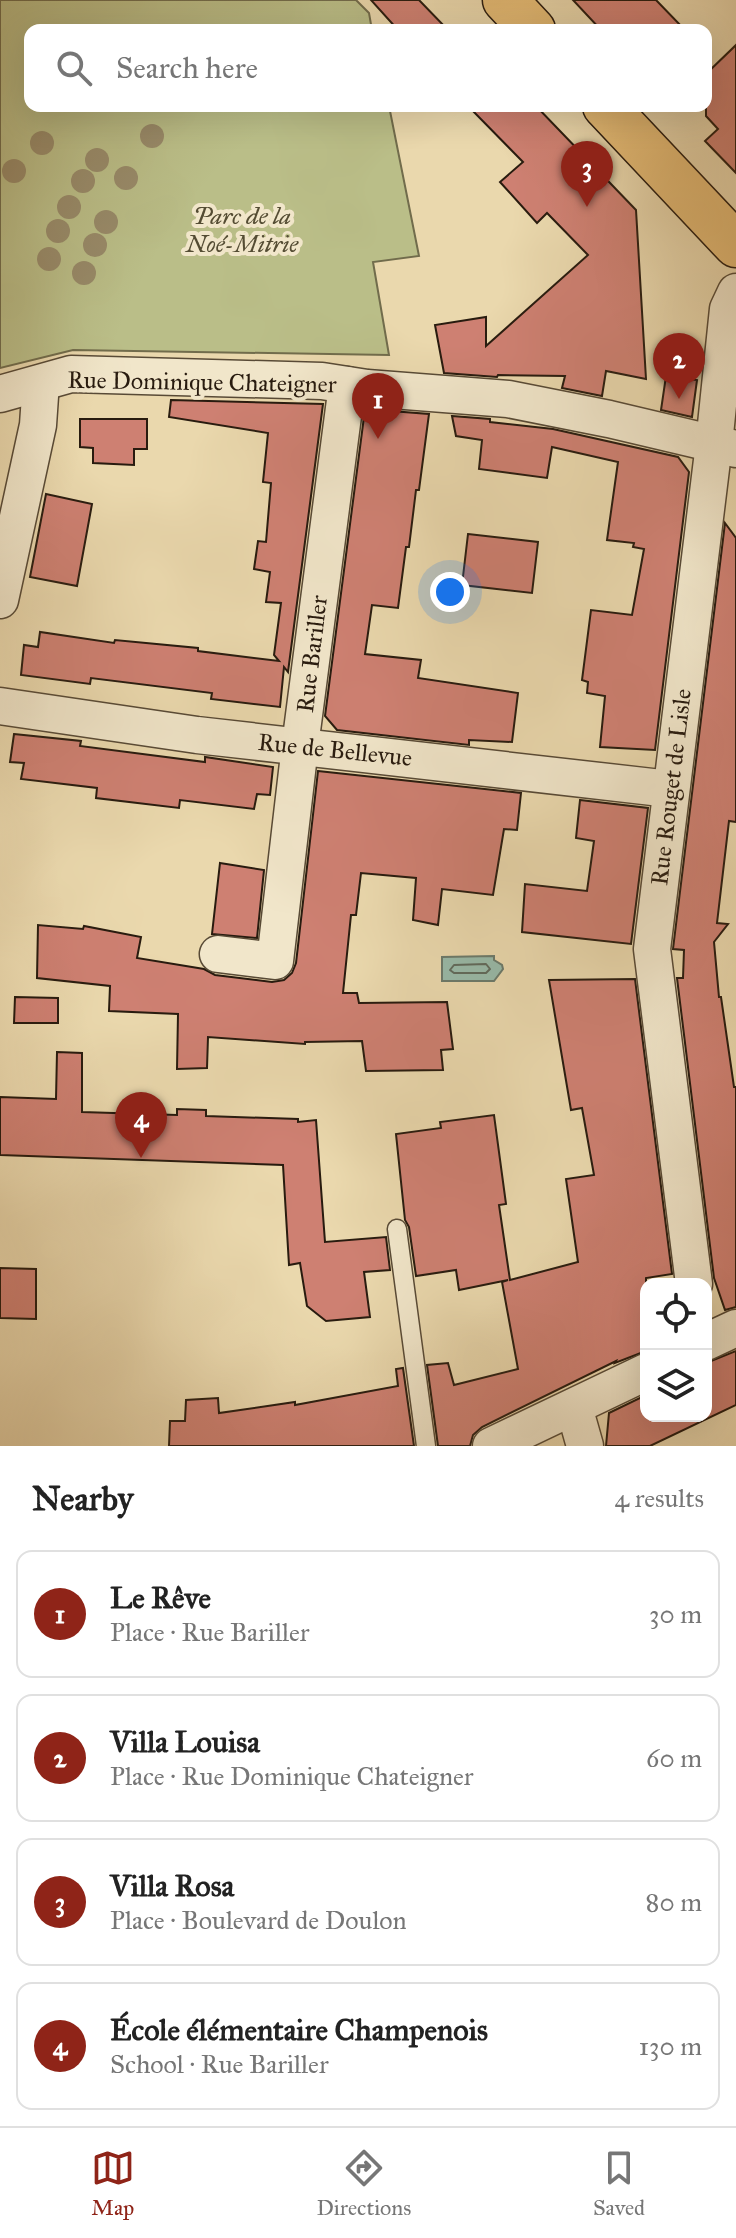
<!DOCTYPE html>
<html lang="en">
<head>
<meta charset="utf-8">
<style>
  :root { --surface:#fff; --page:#f2f2f2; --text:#222; --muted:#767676; --line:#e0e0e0; --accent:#8f2418 }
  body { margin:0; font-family:"IM FELL Great Primer",serif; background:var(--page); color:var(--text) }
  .controls { position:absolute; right:24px; bottom:24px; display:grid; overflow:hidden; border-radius:16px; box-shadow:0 8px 32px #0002 }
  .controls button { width:72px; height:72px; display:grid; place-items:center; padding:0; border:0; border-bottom:2px solid var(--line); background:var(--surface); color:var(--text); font:40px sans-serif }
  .you { position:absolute; left:450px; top:592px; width:28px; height:28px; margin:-20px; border:6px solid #fff; border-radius:50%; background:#1a73e8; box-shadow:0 0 0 12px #1a73e833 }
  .badge { display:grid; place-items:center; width:52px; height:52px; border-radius:50%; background:var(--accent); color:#fff; font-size:26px; font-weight:700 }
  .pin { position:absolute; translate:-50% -66px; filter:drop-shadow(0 2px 4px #0008) }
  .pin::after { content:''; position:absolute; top:42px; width:28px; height:24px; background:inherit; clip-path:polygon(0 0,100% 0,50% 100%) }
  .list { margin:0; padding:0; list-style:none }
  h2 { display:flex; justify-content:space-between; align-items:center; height:104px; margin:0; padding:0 32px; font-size:34px }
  h2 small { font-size:26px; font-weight:400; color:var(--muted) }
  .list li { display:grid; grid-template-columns:52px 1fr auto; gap:24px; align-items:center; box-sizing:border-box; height:128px; margin:0 16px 16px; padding:0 16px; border:2px solid var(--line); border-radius:16px }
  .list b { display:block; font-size:30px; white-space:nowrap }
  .list p { margin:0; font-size:26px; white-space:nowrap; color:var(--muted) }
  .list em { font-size:26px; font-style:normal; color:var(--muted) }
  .icon { flex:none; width:44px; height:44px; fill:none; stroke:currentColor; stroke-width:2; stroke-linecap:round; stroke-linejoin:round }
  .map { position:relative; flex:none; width:736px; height:1446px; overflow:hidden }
  .search { position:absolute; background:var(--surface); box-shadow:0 8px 32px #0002; left:24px; right:24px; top:24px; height:88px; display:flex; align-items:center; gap:20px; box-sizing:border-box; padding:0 28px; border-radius:16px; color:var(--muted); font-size:30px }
  .sheet { height:680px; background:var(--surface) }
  nav { display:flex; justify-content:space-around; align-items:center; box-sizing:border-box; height:112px; border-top:2px solid var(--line); background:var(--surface); font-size:22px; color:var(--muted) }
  nav a { display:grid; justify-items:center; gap:4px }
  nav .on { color:var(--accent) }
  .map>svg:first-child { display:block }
  .green { fill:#babe88; stroke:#716c4c; stroke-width:2 }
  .water { fill:#98baa9; stroke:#6b7a6b; stroke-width:2 }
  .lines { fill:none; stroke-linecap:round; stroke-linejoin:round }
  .shore { stroke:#606a5c; stroke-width:2 }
  .building { fill:#ce8072; stroke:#281b0f; stroke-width:2 }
  .lane-casing { stroke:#584a36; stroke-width:21 }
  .street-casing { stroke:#584a36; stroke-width:39 }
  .primary-casing { stroke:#281b0f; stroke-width:47 }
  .lane { stroke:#f1e6ca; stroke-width:18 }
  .street { stroke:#f1e6ca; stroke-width:36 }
  .primary { stroke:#e5bc76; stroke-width:44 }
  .tree { fill:#988b6a }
  .labels { text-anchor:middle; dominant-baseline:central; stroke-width:8; stroke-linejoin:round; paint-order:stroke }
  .park-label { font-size:24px; font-style:italic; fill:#544c33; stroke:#f1e6ca }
  .street-label { font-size:24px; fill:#281b0f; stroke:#f1e6ca }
</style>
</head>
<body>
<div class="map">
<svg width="736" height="1446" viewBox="0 0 736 1446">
  <rect width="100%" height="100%" fill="#ead8ad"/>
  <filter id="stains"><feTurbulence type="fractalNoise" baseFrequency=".0025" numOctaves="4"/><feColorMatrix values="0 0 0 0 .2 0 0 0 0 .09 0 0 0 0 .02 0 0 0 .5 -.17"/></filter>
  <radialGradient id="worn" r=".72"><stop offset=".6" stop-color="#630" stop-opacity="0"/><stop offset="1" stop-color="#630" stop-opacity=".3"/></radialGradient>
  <polygon class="green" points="0,0 356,0 369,13 372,30 30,30 30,106 389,106 419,256 373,262 389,355 73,350 0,368"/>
  <polygon class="water" points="494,956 494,960 502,965 503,969 494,981 442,981 442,957"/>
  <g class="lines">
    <polygon class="shore" points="486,964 490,969 486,973 454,973 450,970 454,965"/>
  </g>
  <g class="building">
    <polygon points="371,0 419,0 448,30 398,30"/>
    <polygon points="573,0 656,0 685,30 601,30"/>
    <polygon points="736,45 736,173 705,141 718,129 706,116 706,74"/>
    <polygon points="468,106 536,106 636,210 646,379 606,371 602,396 562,388 565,376 498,375 497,377 444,373 435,325 486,317 486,346 588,255 547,213 537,223 500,182 523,162"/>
    <polygon points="666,376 697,380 692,417 661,410"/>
    <polygon points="171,400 323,404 288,672 284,667 280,707 211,699 212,693 91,678 90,684 21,675 24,645 38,647 40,632 114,643 115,640 198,648 198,651 279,661 274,655 281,603 266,602 270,572 254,569 258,541 266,542 271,483 263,482 268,433 169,417"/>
    <polygon points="365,409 429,414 419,490 416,490 409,547 406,547 398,608 372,605 365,654 421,660 418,678 518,693 512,742 469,740 469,745 337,730 325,716"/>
    <polygon points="452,416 490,419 490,422 553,429 678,457 689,472 655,750 600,747 605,696 587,693 588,682 582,680 591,610 632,615 644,549 633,547 634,543 607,540 618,462 552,447 547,478 479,469 482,440 456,436"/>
    <polygon points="80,419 147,419 147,449 134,449 134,465 93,463 93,448 80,447"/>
    <polygon points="46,494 92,504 77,586 30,577"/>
    <polygon points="725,523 736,538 736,822 729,821 717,923 728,924 714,942 719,997 721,997 734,1087 736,1087 736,1307 725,1310 714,1278 677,978 683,978 684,950 673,949"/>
    <polygon points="468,534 538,542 532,593 462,585"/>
    <polygon points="14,734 81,741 80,746 205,762 205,757 273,767 270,795 257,794 254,809 180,800 179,808 96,798 97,788 21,779 24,763 10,762"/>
    <polygon points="318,771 521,793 517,830 504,829 493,895 442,889 438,925 413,920 416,878 361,873 356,915 351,915 343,993 357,993 359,1003 447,1002 453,1049 441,1050 443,1070 366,1071 362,1041 305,1042 305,1044 208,1037 207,1068 177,1069 178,1014 109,1011 110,986 37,978 38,925 83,929 84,926 141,937 137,958 204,969 215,975 272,982 284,980 292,973 296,963"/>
    <polygon points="580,800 648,808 631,944 522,932 525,884 587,891 594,841 576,838"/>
    <polygon points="220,863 264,870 257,938 212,934"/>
    <polygon points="635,979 672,1274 646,1278 646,1351 615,1363 616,1361 482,1427 473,1435 470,1446 438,1446 427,1365 448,1363 454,1385 518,1369 502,1282 508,1280 459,1290 456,1270 416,1276 409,1227 405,1220 396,1134 441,1128 440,1122 494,1115 506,1204 499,1205 510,1280 578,1262 566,1179 594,1175 582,1108 571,1110 549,980"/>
    <polygon points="15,997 58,998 58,1023 14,1023"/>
    <polygon points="57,1052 82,1053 82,1112 177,1115 177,1109 206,1110 206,1116 298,1119 298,1122 316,1120 325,1242 386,1237 390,1270 364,1272 370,1317 326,1321 307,1306 300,1263 289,1265 283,1165 0,1155 0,1097 56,1099"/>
    <polygon points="0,1268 36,1269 36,1319 0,1318"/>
    <polygon points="736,1351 736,1405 650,1446 606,1446 609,1413 646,1395 646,1416 706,1416 706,1363"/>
    <polygon points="403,1368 414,1446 169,1446 170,1421 185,1421 186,1400 218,1398 219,1413 295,1402 295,1405 398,1386 396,1369"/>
  </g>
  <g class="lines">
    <g class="lane-casing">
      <polyline id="lane" points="397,1229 426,1446"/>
    </g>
    <g class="street-casing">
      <g id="street">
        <polyline points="0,394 71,374 322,381 367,388 508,399 609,419 736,449"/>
        <polyline points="0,600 38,425 40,396 38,384"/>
        <polyline points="0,706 197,735 670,789"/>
        <polyline points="218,954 275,961 300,746 347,385"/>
        <polyline points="694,1284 652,949 714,444 728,309 736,292"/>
        <polyline points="706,1342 736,1328"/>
        <polyline points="574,1407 585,1446"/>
        <polyline points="491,1446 646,1372"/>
      </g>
    </g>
    <g class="primary-casing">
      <g id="primary">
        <polyline points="505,0 533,30"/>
        <polyline points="605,106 736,245"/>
      </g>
    </g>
    <use href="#lane" class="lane"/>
    <use href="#street" class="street"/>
    <use href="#primary" class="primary"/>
  </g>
  <g class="tree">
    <circle cx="152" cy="136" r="12"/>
    <circle cx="42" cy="143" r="12"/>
    <circle cx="97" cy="160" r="12"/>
    <circle cx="14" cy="171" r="12"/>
    <circle cx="126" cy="178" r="12"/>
    <circle cx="83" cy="181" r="12"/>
    <circle cx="69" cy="207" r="12"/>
    <circle cx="106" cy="222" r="12"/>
    <circle cx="58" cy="231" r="12"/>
    <circle cx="95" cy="245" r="12"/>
    <circle cx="49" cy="259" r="12"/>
    <circle cx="84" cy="273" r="12"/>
  </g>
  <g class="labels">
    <g class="park-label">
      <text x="242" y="216">Parc de la<tspan x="242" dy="28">Noé-Mitrie</tspan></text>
    </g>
    <g class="street-label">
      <text transform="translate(202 382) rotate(1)">Rue Dominique Chateigner</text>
      <text transform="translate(312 654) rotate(-83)">Rue Bariller</text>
      <text transform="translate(335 750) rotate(6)">Rue de Bellevue</text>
      <text transform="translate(671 787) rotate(-83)">Rue Rouget de Lisle</text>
    </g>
  </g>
  <rect width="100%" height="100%" filter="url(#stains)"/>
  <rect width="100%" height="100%" fill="url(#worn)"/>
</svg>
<div class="controls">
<button><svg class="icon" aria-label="locate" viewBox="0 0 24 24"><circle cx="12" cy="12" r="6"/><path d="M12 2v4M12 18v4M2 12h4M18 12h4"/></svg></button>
<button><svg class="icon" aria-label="layers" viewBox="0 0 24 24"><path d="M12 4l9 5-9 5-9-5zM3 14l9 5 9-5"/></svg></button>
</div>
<div class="you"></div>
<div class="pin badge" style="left:378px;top:439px">1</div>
<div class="pin badge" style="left:679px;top:399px">2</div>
<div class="pin badge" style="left:587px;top:207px">3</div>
<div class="pin badge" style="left:141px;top:1158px">4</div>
<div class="search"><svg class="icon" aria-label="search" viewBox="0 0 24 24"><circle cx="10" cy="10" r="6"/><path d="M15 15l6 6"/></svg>Search here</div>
</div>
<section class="sheet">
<h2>Nearby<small>4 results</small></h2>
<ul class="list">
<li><span class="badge">1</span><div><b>Le Rêve</b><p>Place · Rue Bariller</p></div><em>30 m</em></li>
<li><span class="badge">2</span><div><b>Villa Louisa</b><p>Place · Rue Dominique Chateigner</p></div><em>60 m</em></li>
<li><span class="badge">3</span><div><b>Villa Rosa</b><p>Place · Boulevard de Doulon</p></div><em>80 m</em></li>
<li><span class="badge">4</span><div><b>École élémentaire Champenois</b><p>School · Rue Bariller</p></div><em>130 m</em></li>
</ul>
</section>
<nav>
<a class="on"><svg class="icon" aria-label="map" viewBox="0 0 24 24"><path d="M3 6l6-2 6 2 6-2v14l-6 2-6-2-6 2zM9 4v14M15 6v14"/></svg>Map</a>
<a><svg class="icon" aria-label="directions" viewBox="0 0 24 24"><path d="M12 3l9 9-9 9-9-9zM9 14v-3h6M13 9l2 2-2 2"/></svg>Directions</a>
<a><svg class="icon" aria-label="saved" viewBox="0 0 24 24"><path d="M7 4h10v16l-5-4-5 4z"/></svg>Saved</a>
</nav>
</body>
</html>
